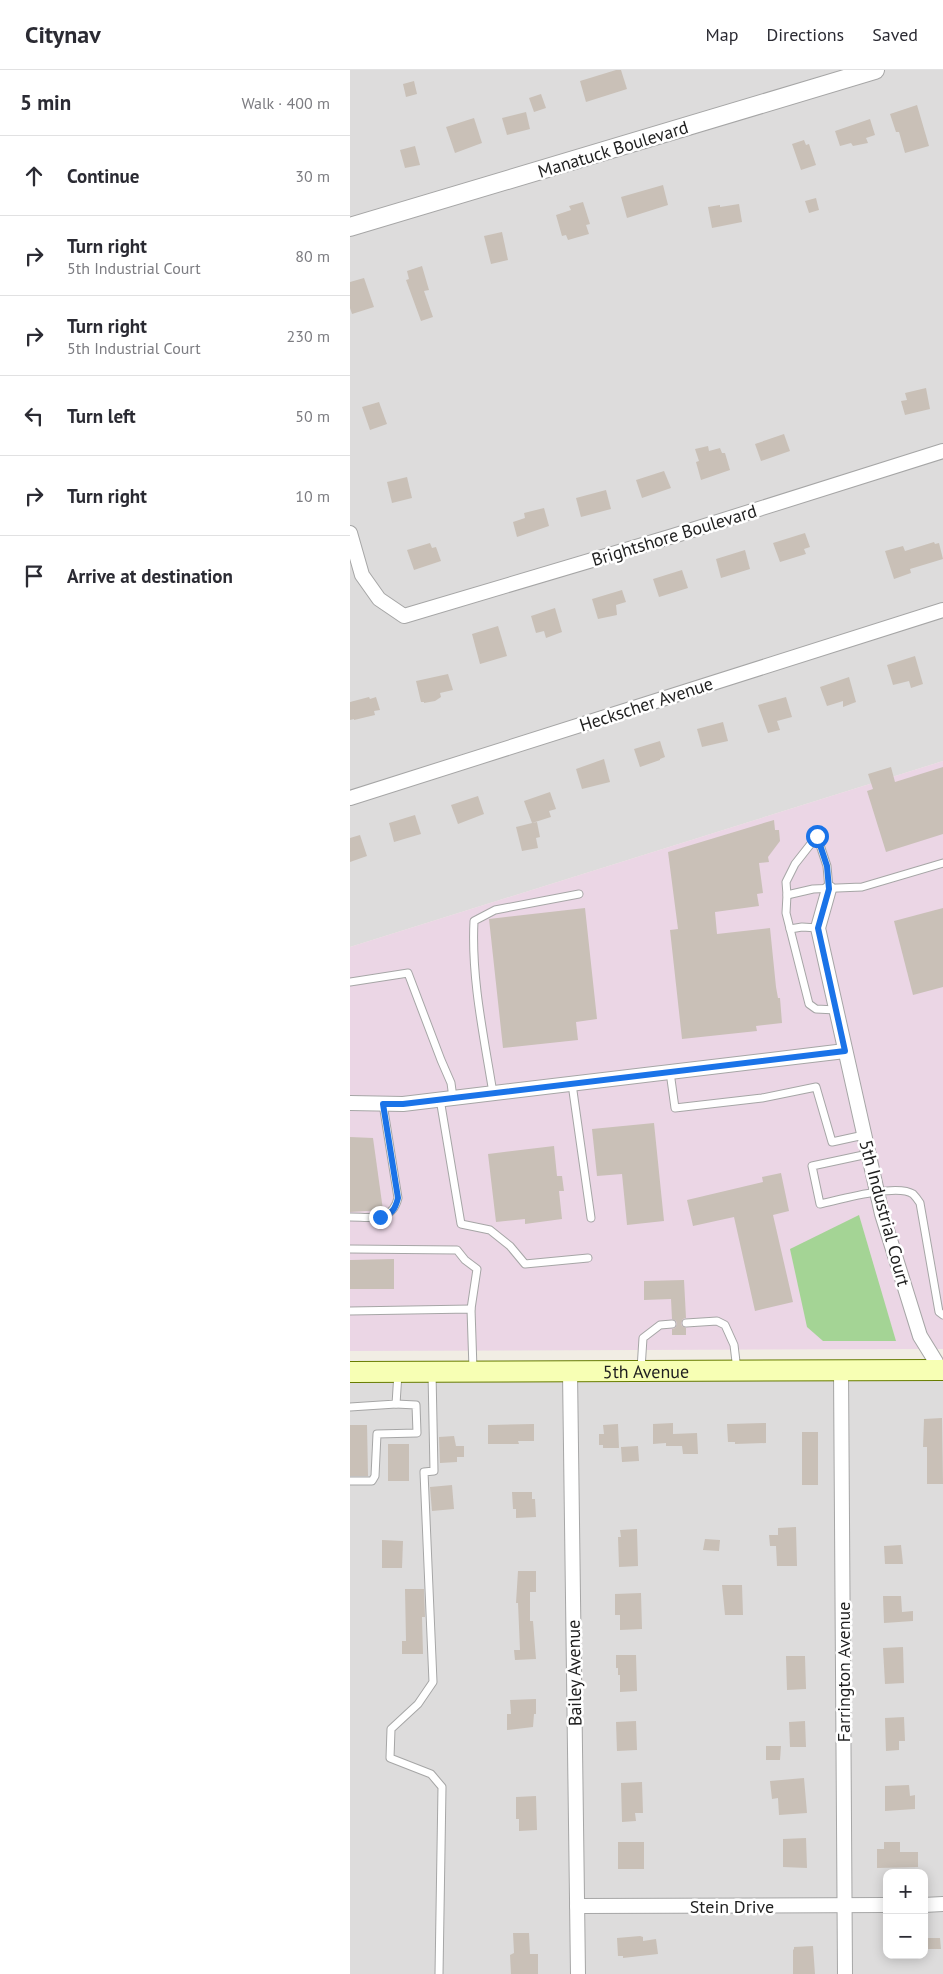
<!DOCTYPE html>
<html lang="en">
<head>
<meta charset="utf-8">
<style>
  :root { --surface:#fff; --page:#f2f2f3; --text:#2b2b33; --muted:#7c7c81; --line:#e1e1e2 }
  body { margin:0; font-family:"PT Sans",sans-serif; background:var(--page); color:var(--text) }
  .controls { position:absolute; right:15px; bottom:15px; display:grid; overflow:hidden; border-radius:10px; box-shadow:0 2px 12px #0003 }
  .controls button { width:45px; height:45px; display:grid; place-items:center; padding:0; border:0; border-bottom:1px solid var(--line); background:var(--surface); color:var(--text); font:25px sans-serif }
  .stop { position:absolute; width:15px; height:15px; margin:-11px; border:4px solid #1a73e8; border-radius:50%; background:#fff }
  .stop.end { background:#1a73e8; border-color:#fff; box-shadow:0 1px 5px #0008 }
  .list { margin:0; padding:0; list-style:none }
  h2 { display:flex; justify-content:space-between; align-items:center; height:65px; margin:0; padding:0 20px; font-size:21px }
  h2 small { font-size:16px; font-weight:400; color:var(--muted) }
  .list li { display:grid; grid-template-columns:32px 1fr auto; gap:15px; align-items:center; box-sizing:border-box; height:80px; padding:0 20px; border-top:1px solid var(--line) }
  .list b { display:block; font-size:19px; white-space:nowrap }
  .list p { margin:0; font-size:16px; white-space:nowrap; color:var(--muted) }
  .list em { font-size:16px; font-style:normal; color:var(--muted) }
  .icon { flex:none; width:28px; height:28px; fill:none; stroke:currentColor; stroke-width:2; stroke-linecap:round; stroke-linejoin:round }
  .map { position:relative; flex:none; width:593px; height:1904px; overflow:hidden }
  header { display:flex; align-items:center; gap:30px; box-sizing:border-box; height:70px; padding:0 25px; background:var(--surface); border-bottom:1px solid var(--line) }
  header strong { font-size:24px }
  nav { display:flex; gap:28px; margin-inline-start:auto; font-size:18px }
  main { display:flex }
  aside { flex:1; background:var(--surface) }
  .map>svg:first-child { display:block }
  .residential { fill:#dddcdc; fill-rule:evenodd }
  .industrial { fill:#ebd6e5 }
  .forest { fill:#a4d495 }
  .building { fill:#c9c0b7 }
  .lines { fill:none; stroke-linecap:round; stroke-linejoin:round }
  .service-casing { stroke:#a6a6a6; stroke-width:9 }
  .minor-casing { stroke:#a6a6a6; stroke-width:16 }
  .tertiary-casing { stroke:#a6a6a6; stroke-width:20 }
  .secondary-casing { stroke:#677c00; stroke-width:22 }
  .service { stroke:#fff; stroke-width:7 }
  .minor { stroke:#fff; stroke-width:14 }
  .tertiary { stroke:#fff; stroke-width:18 }
  .secondary { stroke:#f7ffb4; stroke-width:20 }
  .route { stroke:#1a73e8; stroke-width:6 }
  .labels { text-anchor:middle; dominant-baseline:central; stroke-width:5; stroke-linejoin:round; paint-order:stroke }
  .street-label { font-size:18px; fill:#1f1f1f; stroke:#fff }
</style>
</head>
<body>
<header>
<strong>Citynav</strong>
<nav><a>Map</a><a>Directions</a><a>Saved</a></nav>
</header>
<main>
<aside>
<h2>5 min<small>Walk · 400 m</small></h2>
<ul class="list">
<li><svg class="icon" aria-label="ahead" viewBox="0 0 24 24"><path d="M12 20V5M6 11l6-6 6 6"/></svg><div><b>Continue</b></div><em>30 m</em></li>
<li><svg class="icon" aria-label="right" viewBox="0 0 24 24"><path d="M7 20v-9h11M14 6l5 5-5 5"/></svg><div><b>Turn right</b><p>5th Industrial Court</p></div><em>80 m</em></li>
<li><svg class="icon" aria-label="right" viewBox="0 0 24 24"><path d="M7 20v-9h11M14 6l5 5-5 5"/></svg><div><b>Turn right</b><p>5th Industrial Court</p></div><em>230 m</em></li>
<li><svg class="icon" aria-label="left" viewBox="0 0 24 24"><path d="M17 20v-9H6M10 6l-5 5 5 5"/></svg><div><b>Turn left</b></div><em>50 m</em></li>
<li><svg class="icon" aria-label="right" viewBox="0 0 24 24"><path d="M7 20v-9h11M14 6l5 5-5 5"/></svg><div><b>Turn right</b></div><em>10 m</em></li>
<li><svg class="icon" aria-label="arrive" viewBox="0 0 24 24"><path d="M6 21V4h12l-3 4 3 4H6"/></svg><div><b>Arrive at destination</b></div></li>
</ul>
</aside>
<div class="map">
<svg width="593" height="1904" viewBox="0 0 593 1904">
  <rect width="100%" height="100%" fill="#f1ede4"/>
  <g class="residential">
    <polygon points="0,0 593,0 593,691 0,877"/>
    <path d="M593,1302v602h-593v-596zM537,1803h37v82h-37z"/>
  </g>
  <polygon class="industrial" points="593,691 593,1279 0,1281 0,877"/>
  <polygon class="forest" points="509,1145 546,1271 473,1271 457,1257 440,1179"/>
  <g class="building">
    <polygon points="266,0 271,0 277,19 236,32 230,11"/>
    <polygon points="64,11 67,24 56,27 53,14"/>
    <polygon points="191,24 196,38 184,42 179,28"/>
    <polygon points="567,35 579,76 555,83 549,62 546,62 540,44"/>
    <polygon points="176,42 180,59 157,65 152,48"/>
    <polygon points="124,48 132,73 105,83 96,57"/>
    <polygon points="520,49 525,65 516,68 518,73 503,76 501,73 490,76 485,61"/>
    <polygon points="454,70 456,75 459,74 466,95 451,100 442,74"/>
    <polygon points="65,76 70,95 55,98 50,80"/>
    <polygon points="313,115 318,135 277,148 271,127"/>
    <polygon points="466,128 469,140 459,143 455,131"/>
    <polygon points="233,132 240,154 236,155 239,164 218,170 216,165 212,166 206,145 221,140 219,136"/>
    <polygon points="389,134 392,152 362,158 358,137 370,135 370,137"/>
    <polygon points="152,162 158,190 141,194 134,166"/>
    <polygon points="72,196 79,220 74,221 83,247 71,251 56,210 59,209 57,201"/>
    <polygon points="14,208 24,237 2,244 0,238 0,212"/>
    <polygon points="576,318 580,339 555,345 551,331 557,330 555,323"/>
    <polygon points="29,332 37,354 20,360 12,337"/>
    <polygon points="434,364 440,381 411,391 405,374"/>
    <polygon points="358,376 359,381 370,378 372,383 375,383 380,400 351,410 346,392 349,391 345,379"/>
    <polygon points="314,401 321,418 292,428 286,410"/>
    <polygon points="57,407 62,428 42,433 37,412"/>
    <polygon points="256,420 261,439 231,447 226,428"/>
    <polygon points="194,438 199,456 167,467 163,452 175,448 174,443"/>
    <polygon points="455,463 460,477 454,479 456,484 430,492 423,473"/>
    <polygon points="584,472 585,474 589,473 593,489 560,499 561,503 544,509 535,481 553,476 555,481"/>
    <polygon points="80,473 82,478 86,477 91,491 64,500 57,480"/>
    <polygon points="395,480 400,499 371,508 366,489"/>
    <polygon points="332,500 338,518 309,527 303,509"/>
    <polygon points="272,520 276,532 266,535 267,545 248,549 242,529"/>
    <polygon points="205,538 212,562 196,568 194,561 186,563 181,546"/>
    <polygon points="148,556 157,586 130,594 122,564"/>
    <polygon points="565,586 573,614 561,618 559,611 543,615 537,595"/>
    <polygon points="98,604 103,620 90,623 91,627 85,631 74,633 74,632 71,632 66,611"/>
    <polygon points="499,607 506,632 493,637 493,631 477,636 470,617"/>
    <polygon points="19,627 20,629 26,627 30,640 24,641 25,645 4,650 4,649 0,650 0,632"/>
    <polygon points="436,627 442,647 427,651 430,660 418,663 408,635"/>
    <polygon points="373,652 378,671 352,677 347,659"/>
    <polygon points="310,671 315,687 310,689 310,690 290,697 284,679"/>
    <polygon points="254,689 260,712 232,719 226,699"/>
    <polygon points="541,697 545,712 593,697 593,764 536,782 517,721 523,719 518,704"/>
    <polygon points="200,722 206,739 199,741 201,747 182,753 187,752 190,767 186,768 188,778 172,781 166,757 182,753 174,731"/>
    <polygon points="128,726 134,744 108,754 101,735"/>
    <polygon points="65,745 71,764 44,772 39,753"/>
    <polygon points="424,750 425,760 429,760 430,771 418,787 419,792 409,793 413,823 407,824 409,836 365,842 367,864 420,858 426,917 428,928 430,928 432,953 406,956 407,961 332,969 320,860 328,859 318,782"/>
    <polygon points="10,765 17,786 0,792 0,768"/>
    <polygon points="235,838 247,949 226,952 228,970 153,978 139,849"/>
    <polygon points="593,838 593,917 563,925 544,851"/>
    <polygon points="304,1053 314,1151 277,1155 272,1104 247,1106 242,1059"/>
    <polygon points="0,1067 23,1068 33,1140 0,1142"/>
    <polygon points="204,1076 207,1106 212,1106 214,1121 209,1121 212,1149 175,1154 175,1149 146,1152 138,1084"/>
    <polygon points="431,1103 439,1141 423,1145 443,1232 405,1241 384,1147 343,1156 337,1130 413,1112 412,1107"/>
    <polygon points="44,1189 44,1219 0,1219 0,1190"/>
    <polygon points="334,1210 336,1248 333,1249 331,1253 332,1256 336,1258 336,1265 322,1265 322,1259 325,1258 327,1254 326,1251 322,1249 321,1229 294,1230 294,1211"/>
    <polygon points="592,1348 593,1414 577,1414 577,1377 573,1377 574,1349"/>
    <polygon points="323,1353 323,1364 347,1363 348,1384 333,1384 332,1376 316,1376 316,1373 303,1374 303,1354"/>
    <polygon points="416,1353 416,1373 385,1374 385,1372 378,1372 377,1354"/>
    <polygon points="184,1354 184,1371 168,1371 169,1374 138,1374 138,1355"/>
    <polygon points="268,1354 269,1378 253,1378 253,1375 249,1375 249,1364 254,1364 253,1355"/>
    <polygon points="0,1355 17,1355 18,1406 0,1406"/>
    <rect x="452" y="1362" width="16" height="53"/>
    <polygon points="104,1366 106,1376 114,1376 114,1387 107,1387 107,1392 90,1393 89,1367"/>
    <rect x="38" y="1374" width="21" height="37"/>
    <polygon points="288,1376 289,1391 272,1392 271,1377"/>
    <polygon points="102,1415 104,1439 82,1441 80,1417"/>
    <polygon points="162,1422 182,1422 182,1429 185,1429 186,1447 166,1448 166,1439 163,1439"/>
    <polygon points="446,1457 447,1496 427,1496 426,1476 420,1476 419,1465 428,1465 428,1458"/>
    <polygon points="287,1459 288,1496 269,1497 268,1467 271,1467 270,1460"/>
    <polygon points="355,1469 370,1470 369,1481 353,1480"/>
    <polygon points="32,1470 53,1471 52,1498 32,1498"/>
    <polygon points="551,1475 553,1494 535,1494 534,1476"/>
    <polygon points="168,1501 186,1501 186,1522 180,1522 180,1551 183,1551 186,1589 165,1590 164,1580 170,1580 168,1533 166,1533"/>
    <polygon points="372,1515 392,1515 393,1545 375,1545"/>
    <polygon points="55,1519 74,1519 75,1547 72,1547 73,1584 52,1584 52,1571 56,1571"/>
    <polygon points="291,1523 292,1559 270,1560 270,1545 265,1545 265,1524"/>
    <polygon points="533,1526 551,1526 552,1542 563,1541 563,1551 534,1553"/>
    <polygon points="553,1577 554,1613 535,1614 533,1578"/>
    <polygon points="266,1585 286,1585 287,1621 270,1622 270,1605 268,1605 268,1598 266,1598"/>
    <polygon points="436,1586 455,1586 456,1619 437,1620"/>
    <polygon points="186,1629 186,1644 184,1644 183,1657 157,1660 157,1644 161,1644 160,1630"/>
    <polygon points="554,1647 555,1671 549,1671 549,1680 536,1681 535,1648"/>
    <polygon points="286,1651 287,1680 267,1681 266,1652"/>
    <polygon points="455,1651 456,1677 440,1677 439,1652"/>
    <polygon points="416,1676 431,1676 430,1690 416,1690"/>
    <polygon points="454,1708 457,1743 429,1745 428,1728 422,1729 420,1711"/>
    <polygon points="292,1712 293,1743 285,1743 286,1751 272,1752 271,1713"/>
    <polygon points="559,1715 560,1726 565,1725 565,1739 535,1741 535,1716"/>
    <polygon points="186,1726 187,1760 169,1761 169,1749 166,1749 166,1727"/>
    <polygon points="456,1768 457,1798 433,1797 433,1769"/>
    <rect x="268" y="1772" width="26" height="27"/>
    <polygon points="534,1772 550,1772 550,1782 568,1782 568,1797 527,1798 527,1779 534,1779"/>
    <polygon points="163,1863 179,1863 180,1884 188,1884 188,1904 161,1904 160,1885 164,1883"/>
    <polygon points="290,1866 293,1867 293,1871 306,1869 308,1884 273,1888 273,1886 268,1886 267,1868"/>
    <polygon points="575,1868 590,1868 591,1879 575,1879"/>
    <polygon points="463,1876 465,1904 443,1904 443,1880 444,1879 444,1877"/>
  </g>
  <g class="lines">
    <g class="service-casing">
      <g id="service">
        <polyline points="479,819 477,796 467,766 445,794 436,812 437,825 463,819 512,817 593,793"/>
        <polyline points="437,825 436,843 459,934 466,939 486,940"/>
        <polyline points="440,859 452,857 468,858"/>
        <polyline points="0,912 58,903 91,990 101,1013 103,1028"/>
        <polyline points="320,1002 325,1038 412,1028 466,1017 482,1072 514,1065"/>
        <polyline points="222,1014 241,1148"/>
        <path d="M143,1023c-9,-56 -22,-115 -19,-172l21,-11 84,-16"/>
        <polyline points="90,1029 111,1154 140,1160 160,1176 175,1194 238,1188"/>
        <path d="M518,1084l-56,12 8,38c19,-4 77,-21 93,-10 2,2 5,6 7,9l19,109 4,3"/>
        <path d="M0,1147c21,0 42,6 48,-19l-15,-94"/>
        <polyline points="0,1179 107,1180 115,1190 127,1199 121,1239"/>
        <polyline points="0,1241 121,1239 123,1299"/>
        <polyline points="336,1253 367,1251 375,1255 384,1275 387,1300"/>
        <polyline points="291,1299 293,1268 310,1255 322,1254"/>
        <polyline points="82,1303 84,1401 74,1402 83,1612 68,1634 41,1659 40,1688 81,1704 92,1717 89,1904"/>
        <polyline points="0,1337 46,1334 48,1303"/>
        <polyline points="0,1411 22,1411 25,1406 27,1364 67,1363 66,1335 46,1334"/>
      </g>
    </g>
    <g class="minor-casing">
      <g id="minor">
        <polyline points="0,463 12,505 29,529 54,546 323,466 593,381"/>
        <polyline points="0,728 593,540"/>
        <polyline points="479,819 468,858 532,1144 570,1266 591,1300"/>
        <polyline points="0,1033 53,1034 495,981"/>
        <polyline points="491,1300 495,1904"/>
        <polyline points="220,1302 228,1904"/>
        <polyline points="574,1835 593,1834"/>
        <polyline points="227,1836 537,1835"/>
      </g>
    </g>
    <g class="tertiary-casing">
      <polyline id="tertiary" points="0,157 525,0"/>
    </g>
    <g class="secondary-casing">
      <g id="secondary">
        <path id="s1" d="M0,1302l593,-2"/>
      </g>
    </g>
    <use href="#service" class="service"/>
    <use href="#minor" class="minor"/>
    <use href="#tertiary" class="tertiary"/>
    <use href="#secondary" class="secondary"/>
  </g>
  <g class="lines">
    <path class="route" d="M30,1147c12,-3 15,-7 18,-19l-15,-94h20l442,-53 -27,-123 11,-39 -2,-23 -10,-30"/>
  </g>
  <g class="labels">
    <g class="street-label">
      <text transform="translate(263 79) rotate(-17)">Manatuck Boulevard</text>
      <text transform="translate(324 465) rotate(-17)">Brightshore Boulevard</text>
      <text transform="translate(296 634) rotate(-18)">Heckscher Avenue</text>
      <text transform="translate(535 1143) rotate(75)">5th Industrial Court</text>
      <text stroke="none"><textPath href="#s1" startOffset="296">5th Avenue</textPath></text>
      <text transform="translate(493 1602) rotate(-90)">Farrington Avenue</text>
      <text transform="translate(224 1603) rotate(-91)">Bailey Avenue</text>
      <text x="382" y="1836">Stein Drive</text>
    </g>
  </g>
</svg>
<div class="controls">
<button>+</button>
<button>−</button>
</div>
<div class="stop" style="left:467px;top:766px"></div>
<div class="stop end" style="left:30px;top:1147px"></div>
</div>
</main>
</body>
</html>
